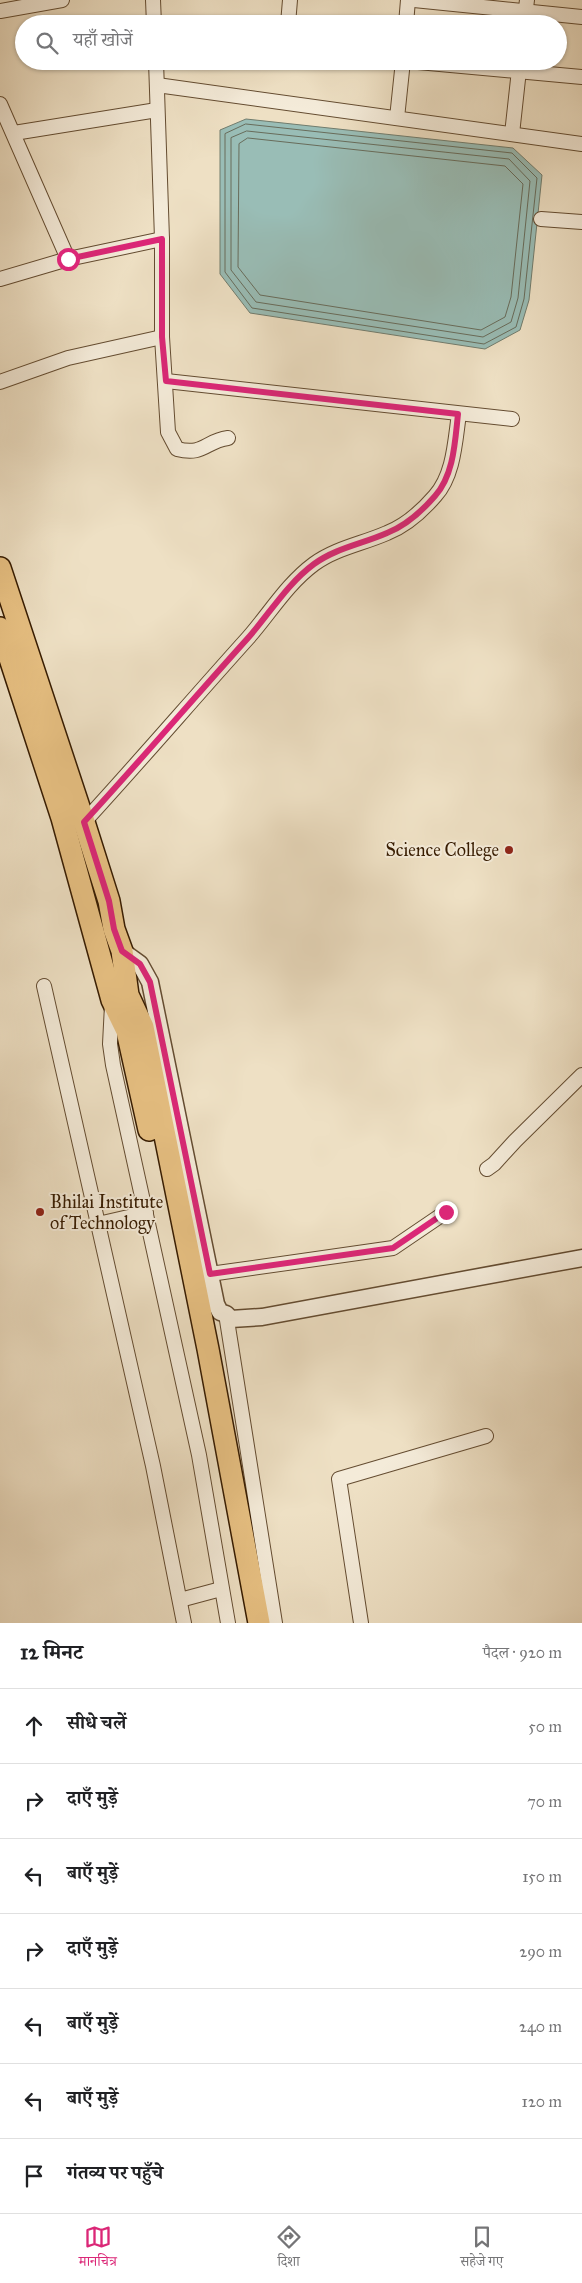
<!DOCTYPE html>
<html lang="hi">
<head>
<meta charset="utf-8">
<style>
  :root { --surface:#fff; --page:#f6f6f6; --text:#202124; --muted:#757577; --line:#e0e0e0; --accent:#db2777 }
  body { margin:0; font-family:"IM FELL Great Primer","Noto Serif Devanagari",serif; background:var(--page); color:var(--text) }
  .stop { position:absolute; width:15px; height:15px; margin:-11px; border:4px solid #db2777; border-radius:50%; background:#fff }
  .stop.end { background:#db2777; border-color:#fff; box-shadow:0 1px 5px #0008 }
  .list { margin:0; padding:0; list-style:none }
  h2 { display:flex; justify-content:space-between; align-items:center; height:65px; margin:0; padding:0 20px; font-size:21px }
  h2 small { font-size:16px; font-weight:400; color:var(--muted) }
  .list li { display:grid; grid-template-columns:32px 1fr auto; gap:15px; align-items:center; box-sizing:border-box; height:75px; padding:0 20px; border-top:1px solid var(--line) }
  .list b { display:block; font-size:19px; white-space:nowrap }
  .list em { font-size:16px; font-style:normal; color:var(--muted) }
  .icon { flex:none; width:28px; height:28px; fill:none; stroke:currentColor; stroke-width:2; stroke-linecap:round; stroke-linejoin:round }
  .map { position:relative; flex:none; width:582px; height:1623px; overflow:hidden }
  .search { position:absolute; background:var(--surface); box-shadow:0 1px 4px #0004; left:15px; right:15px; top:15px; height:55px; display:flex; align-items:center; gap:12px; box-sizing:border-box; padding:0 18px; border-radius:28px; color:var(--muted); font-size:19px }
  .sheet { height:590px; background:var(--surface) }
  nav { display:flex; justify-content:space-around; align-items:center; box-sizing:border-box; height:70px; border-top:1px solid var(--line); background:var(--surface); font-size:14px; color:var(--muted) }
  nav a { display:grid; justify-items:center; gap:2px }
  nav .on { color:var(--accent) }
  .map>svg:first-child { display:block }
  .water { fill:#99bdb6; stroke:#717c6d }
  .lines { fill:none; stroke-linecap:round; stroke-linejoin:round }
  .shore { stroke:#686c5b; stroke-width:1 }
  .minor-casing { stroke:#644c31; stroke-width:16 }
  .tertiary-casing { stroke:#644c31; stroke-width:19 }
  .primary-casing { stroke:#361b00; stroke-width:24 }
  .minor { stroke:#f4ebd9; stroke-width:14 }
  .tertiary { stroke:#f4ebd9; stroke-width:16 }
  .primary { stroke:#e7c082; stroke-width:21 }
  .route { stroke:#db2777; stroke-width:6 }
  .poi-dot { fill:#8f2418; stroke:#f4ebd9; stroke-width:2 }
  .labels { text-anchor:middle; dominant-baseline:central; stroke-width:4; stroke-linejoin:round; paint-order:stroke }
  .poi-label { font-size:18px; fill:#361b00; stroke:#f4ebd9; text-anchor:end }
</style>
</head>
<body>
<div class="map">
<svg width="582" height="1623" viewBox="0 0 582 1623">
  <rect width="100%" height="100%" fill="#eee0c4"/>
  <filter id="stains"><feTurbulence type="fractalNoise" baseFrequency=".004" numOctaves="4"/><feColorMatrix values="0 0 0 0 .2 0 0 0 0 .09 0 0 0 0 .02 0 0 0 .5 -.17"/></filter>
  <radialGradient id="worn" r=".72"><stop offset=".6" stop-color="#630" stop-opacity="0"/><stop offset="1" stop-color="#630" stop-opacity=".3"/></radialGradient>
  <polygon class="water" points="246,119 513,148 542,175 529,300 520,330 485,349 250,313 220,274 220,130"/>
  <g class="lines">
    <g class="shore">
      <polygon points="246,124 512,153 537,178 524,299 516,327 484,344 252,308 225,272 225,134"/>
      <polygon points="247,131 509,159 530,181 518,298 511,322 483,337 256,302 231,270 231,138"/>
      <polygon points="248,138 505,166 523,184 511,297 505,317 481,330 260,295 238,267 239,144"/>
    </g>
    <g class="minor-casing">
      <g id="minor">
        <polyline points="153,0 154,24"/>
        <polyline points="414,0 582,17"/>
        <polyline points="0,11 62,0"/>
        <polyline points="288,24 290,0"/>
        <polyline points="406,24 408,0"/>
        <polyline points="524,24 527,0"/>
        <path d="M156,61l6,178v98l6,95 9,17c27,7 28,-8 51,-11"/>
        <polyline points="407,61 582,77"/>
        <polyline points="157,85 582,144"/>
        <polyline points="0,104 68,259"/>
        <polyline points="397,118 403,61"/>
        <polyline points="14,133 157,110"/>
        <polyline points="512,134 520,61"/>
        <polyline points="541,219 582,222"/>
        <polyline points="0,279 68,259 162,239"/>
        <polyline points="166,381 512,419"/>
        <polyline points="0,382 68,358 162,337"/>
        <path d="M84,822c56,-61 109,-123 164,-184 22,-25 39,-54 66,-74 22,-16 48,-20 73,-31 18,-7 35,-22 48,-37 19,-21 20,-55 24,-82"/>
        <polyline points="44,986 153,1466 184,1623"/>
        <polyline points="112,1005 110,1044 113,1065 199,1455 228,1623"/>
        <polyline points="487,1169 494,1164 515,1141 582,1075"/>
        <polyline points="98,1224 146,1213"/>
        <polyline points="210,1274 393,1248 446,1212"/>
        <polyline points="226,1314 275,1623"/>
        <polyline points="180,1600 221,1589"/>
        <polyline points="361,1623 339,1479 486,1436"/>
      </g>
    </g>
    <g class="tertiary-casing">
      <polyline id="tertiary" points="122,951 140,964 150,982 216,1304 220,1312 226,1314 231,1319 262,1317 582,1258"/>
    </g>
    <g class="primary-casing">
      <g id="primary">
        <polyline points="0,568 84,822 109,901 114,929 122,951 128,995 143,1027 208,1349 259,1623"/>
        <polyline points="0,628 62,818 112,1000 127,1031 149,1130"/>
      </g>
    </g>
    <use href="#minor" class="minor"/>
    <use href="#tertiary" class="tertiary"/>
    <use href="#primary" class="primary"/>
  </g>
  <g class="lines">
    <path class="route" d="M68,259l94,-20v98l4,44 292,33c-3,27 -4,61 -23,82 -13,15 -30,30 -48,37 -25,11 -51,15 -73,31 -27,20 -44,49 -66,74 -55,61 -108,123 -164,184l25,79 5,28 8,22 18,13 10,18 60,292 183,-26 53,-36"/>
  </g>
  <g class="poi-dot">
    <circle cx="509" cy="850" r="5"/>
    <circle cx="40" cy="1212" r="5"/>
  </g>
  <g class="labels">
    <g class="poi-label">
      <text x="499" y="850">Science College</text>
      <text x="50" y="1202" text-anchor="start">Bhilai Institute<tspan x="50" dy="21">of Technology</tspan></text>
    </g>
  </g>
  <rect width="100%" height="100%" filter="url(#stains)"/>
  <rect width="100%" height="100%" fill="url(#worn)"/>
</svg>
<div class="stop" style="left:68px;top:259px"></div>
<div class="stop end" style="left:446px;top:1212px"></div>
<div class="search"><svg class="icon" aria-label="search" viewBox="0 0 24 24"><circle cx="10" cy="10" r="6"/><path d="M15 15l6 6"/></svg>यहाँ खोजें</div>
</div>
<section class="sheet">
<h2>12 मिनट<small>पैदल · 920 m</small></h2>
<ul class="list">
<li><svg class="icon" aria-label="ahead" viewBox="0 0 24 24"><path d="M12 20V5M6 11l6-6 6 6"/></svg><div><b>सीधे चलें</b></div><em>50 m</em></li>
<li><svg class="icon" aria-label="right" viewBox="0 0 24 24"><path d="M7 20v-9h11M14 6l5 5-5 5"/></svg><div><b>दाएँ मुड़ें</b></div><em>70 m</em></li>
<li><svg class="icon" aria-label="left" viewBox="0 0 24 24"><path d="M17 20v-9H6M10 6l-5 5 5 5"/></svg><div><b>बाएँ मुड़ें</b></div><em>150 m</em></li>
<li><svg class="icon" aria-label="right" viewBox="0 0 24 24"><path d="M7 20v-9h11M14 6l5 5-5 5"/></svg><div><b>दाएँ मुड़ें</b></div><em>290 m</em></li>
<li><svg class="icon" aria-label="left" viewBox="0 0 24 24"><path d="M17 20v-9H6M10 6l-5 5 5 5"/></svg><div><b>बाएँ मुड़ें</b></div><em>240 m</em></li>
<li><svg class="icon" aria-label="left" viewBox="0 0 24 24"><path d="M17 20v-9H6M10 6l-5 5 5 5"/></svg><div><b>बाएँ मुड़ें</b></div><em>120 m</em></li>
<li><svg class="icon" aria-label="arrive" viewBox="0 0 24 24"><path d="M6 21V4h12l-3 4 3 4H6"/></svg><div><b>गंतव्य पर पहुँचे</b></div></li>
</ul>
</section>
<nav>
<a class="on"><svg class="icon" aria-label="map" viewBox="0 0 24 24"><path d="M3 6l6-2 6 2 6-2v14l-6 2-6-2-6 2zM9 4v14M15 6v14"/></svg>मानचित्र</a>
<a><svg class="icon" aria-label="directions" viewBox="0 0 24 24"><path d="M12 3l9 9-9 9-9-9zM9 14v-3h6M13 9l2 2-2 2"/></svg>दिशा</a>
<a><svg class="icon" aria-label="saved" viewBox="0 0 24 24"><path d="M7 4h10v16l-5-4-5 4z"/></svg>सहेजे गए</a>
</nav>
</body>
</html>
